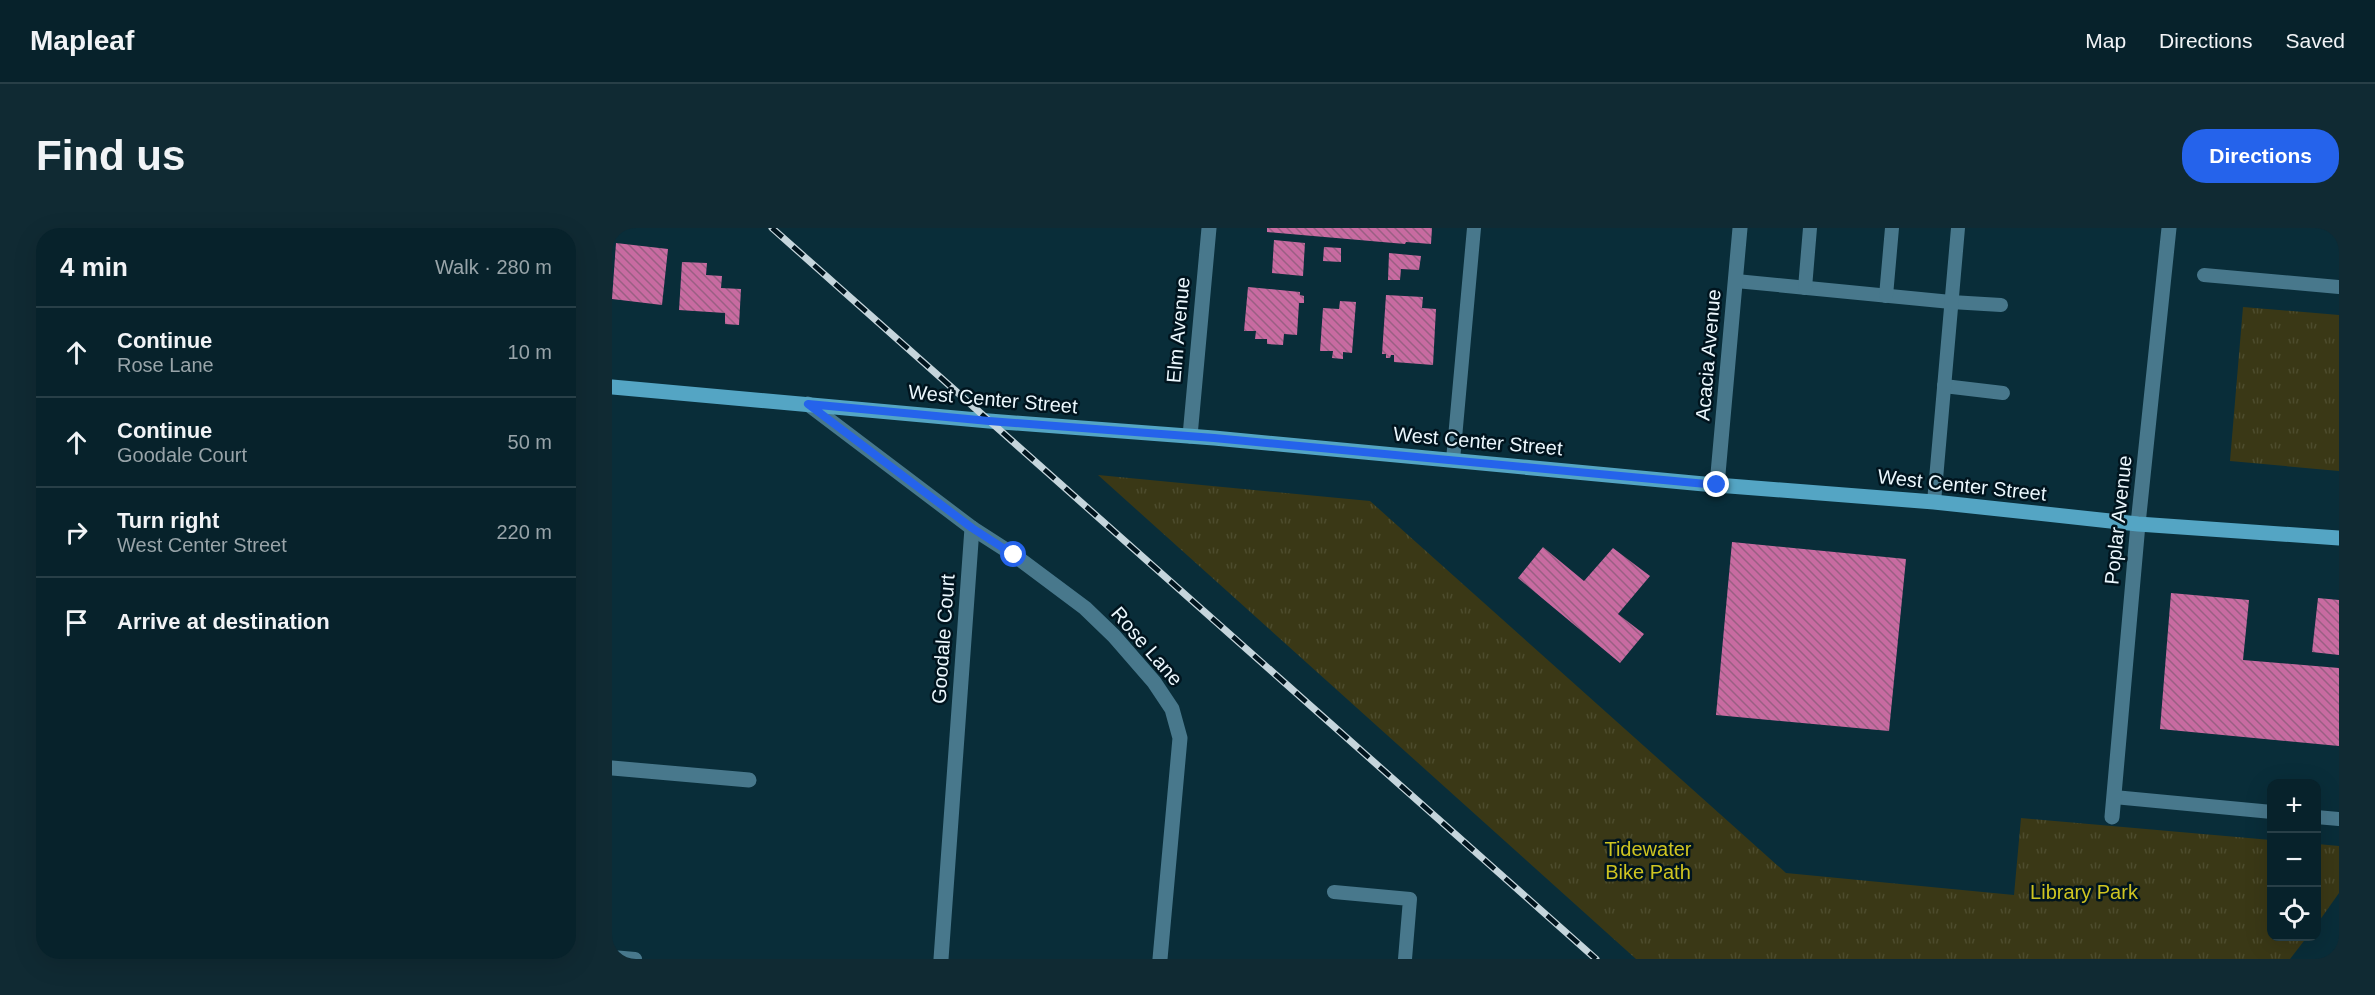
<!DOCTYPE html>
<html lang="en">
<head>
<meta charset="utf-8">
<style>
  :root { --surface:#07222b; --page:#102a33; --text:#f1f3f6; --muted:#98a4a9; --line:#283f47; --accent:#2563eb }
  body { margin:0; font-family:Arial,sans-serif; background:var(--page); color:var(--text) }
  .controls { position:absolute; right:18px; bottom:18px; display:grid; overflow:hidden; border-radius:12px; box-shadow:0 6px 24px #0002 }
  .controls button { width:54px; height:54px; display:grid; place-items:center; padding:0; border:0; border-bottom:2px solid var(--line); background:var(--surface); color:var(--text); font:30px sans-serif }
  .stop { position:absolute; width:18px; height:18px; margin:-14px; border:4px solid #2563eb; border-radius:50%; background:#fff }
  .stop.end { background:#2563eb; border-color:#fff; box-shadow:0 2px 6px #0008 }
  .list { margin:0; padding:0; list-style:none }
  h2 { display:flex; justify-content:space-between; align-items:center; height:78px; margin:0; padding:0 24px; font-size:26px }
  h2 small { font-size:20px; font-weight:400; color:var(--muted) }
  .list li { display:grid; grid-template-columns:39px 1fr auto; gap:18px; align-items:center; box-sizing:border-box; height:90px; padding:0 24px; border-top:2px solid var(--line) }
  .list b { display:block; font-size:22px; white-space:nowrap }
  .list p { margin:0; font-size:20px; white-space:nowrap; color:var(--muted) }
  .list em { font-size:20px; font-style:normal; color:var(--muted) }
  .icon { flex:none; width:33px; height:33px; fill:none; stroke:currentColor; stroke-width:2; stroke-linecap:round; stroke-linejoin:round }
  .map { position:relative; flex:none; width:1727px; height:731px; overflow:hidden; border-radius:24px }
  header { display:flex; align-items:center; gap:36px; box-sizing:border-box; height:84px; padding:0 30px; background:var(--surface); border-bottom:2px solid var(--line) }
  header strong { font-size:28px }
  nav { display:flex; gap:33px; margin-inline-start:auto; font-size:21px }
  .intro { display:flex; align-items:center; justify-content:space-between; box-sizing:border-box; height:144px; padding:0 36px }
  h1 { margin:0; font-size:42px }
  .button { padding:15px 27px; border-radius:24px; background:var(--accent); color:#fff; font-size:21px; font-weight:700 }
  main { display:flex; gap:36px; padding:0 36px }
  aside { flex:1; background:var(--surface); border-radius:24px; box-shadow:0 6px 24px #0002 }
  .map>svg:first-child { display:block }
  .park { fill:url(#park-tufts) }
  .building { fill:url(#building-back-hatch) }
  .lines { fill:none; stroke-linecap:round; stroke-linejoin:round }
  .lane { stroke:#48788c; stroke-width:14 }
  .street { stroke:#48788c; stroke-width:15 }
  .secondary { stroke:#54a5c4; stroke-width:15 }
  .rail-casing { stroke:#c5d5dc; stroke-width:7 }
  .rail { stroke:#00141e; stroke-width:4.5; stroke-dasharray:14; stroke-linecap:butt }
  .route { stroke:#2563eb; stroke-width:8 }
  .labels { text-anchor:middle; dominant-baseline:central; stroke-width:5; stroke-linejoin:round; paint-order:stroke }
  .street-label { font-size:20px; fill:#ebf7fd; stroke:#00141e }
  .park-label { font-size:20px; fill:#cec421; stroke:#00141e }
</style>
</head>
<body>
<header>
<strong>Mapleaf</strong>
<nav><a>Map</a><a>Directions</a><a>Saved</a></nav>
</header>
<div class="intro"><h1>Find us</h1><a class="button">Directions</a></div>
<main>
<aside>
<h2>4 min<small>Walk · 280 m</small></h2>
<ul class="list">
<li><svg class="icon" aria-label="ahead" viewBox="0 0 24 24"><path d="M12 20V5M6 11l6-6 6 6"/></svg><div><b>Continue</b><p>Rose Lane</p></div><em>10 m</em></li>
<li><svg class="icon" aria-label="ahead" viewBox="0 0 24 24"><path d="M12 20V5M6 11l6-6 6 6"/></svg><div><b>Continue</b><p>Goodale Court</p></div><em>50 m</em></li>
<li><svg class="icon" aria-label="right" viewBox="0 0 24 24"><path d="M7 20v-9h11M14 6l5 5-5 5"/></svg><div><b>Turn right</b><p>West Center Street</p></div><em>220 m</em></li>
<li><svg class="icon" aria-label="arrive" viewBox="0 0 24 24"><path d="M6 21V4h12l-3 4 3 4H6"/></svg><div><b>Arrive at destination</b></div></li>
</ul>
</aside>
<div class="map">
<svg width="1727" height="731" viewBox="0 0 1727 731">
  <defs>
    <pattern id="park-tufts" width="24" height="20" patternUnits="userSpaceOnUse" patternTransform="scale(1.5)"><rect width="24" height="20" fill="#3a3816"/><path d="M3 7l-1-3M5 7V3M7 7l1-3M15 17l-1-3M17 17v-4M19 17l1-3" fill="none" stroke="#4d4c2d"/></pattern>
    <pattern id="building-back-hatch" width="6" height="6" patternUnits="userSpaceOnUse" patternTransform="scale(1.5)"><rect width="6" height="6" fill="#c86ba1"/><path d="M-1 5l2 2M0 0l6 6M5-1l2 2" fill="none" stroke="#9a5f83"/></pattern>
  </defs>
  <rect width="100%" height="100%" fill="#092d39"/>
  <g class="park">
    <polygon points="1631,79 1727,87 1727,243 1618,233"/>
    <polygon points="486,247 758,273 1174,645 1402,667 1409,590 1659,612 1660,708 1695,709 1678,731 1024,731"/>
    <polygon points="1705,616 1727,618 1727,665 1705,696"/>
  </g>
  <g class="building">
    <polygon points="655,0 820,0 819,16 794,14 793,16 655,4"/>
    <polygon points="662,12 693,15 691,48 660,45"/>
    <polygon points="4,15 56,21 50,77 0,71"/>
    <polygon points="712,19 729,20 729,34 711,33"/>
    <polygon points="777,25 809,28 807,42 789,41 788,52 776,52"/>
    <polygon points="70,34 95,35 94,47 110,48 109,60 129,61 127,97 113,96 113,85 67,82"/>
    <polygon points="636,59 688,64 688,67 692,68 692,75 687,75 685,107 672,106 671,117 655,116 655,111 643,111 644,103 632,103"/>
    <polygon points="774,67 811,69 810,80 824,81 821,137 782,134 782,127 779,127 778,130 774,130 774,126 770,126"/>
    <polygon points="728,73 744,74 740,125 731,124 731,131 720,130 721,123 708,123 711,80 727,81"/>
    <polygon points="1120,314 1294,331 1277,503 1104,487"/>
    <polygon points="931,319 972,353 1001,320 1038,348 1006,386 1032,406 1008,435 906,350"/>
    <polygon points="1559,365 1637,372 1631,432 1727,440 1727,518 1548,501"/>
    <polygon points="1706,370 1727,372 1727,427 1700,424"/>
  </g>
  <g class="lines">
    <g class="lane">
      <polyline points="1592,47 1727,59"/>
      <polyline points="1124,53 1339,74 1389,77"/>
      <polyline points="1193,60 1198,0"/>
      <polyline points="1274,68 1280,0"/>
      <polyline points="1332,158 1391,165"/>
      <polyline points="841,232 862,0"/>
      <polyline points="1322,274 1346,0"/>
      <polyline points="1502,569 1660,584"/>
      <polyline points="1704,589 1727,591"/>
      <polyline points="722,664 798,671 793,731"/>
      <polyline points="0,729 23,731"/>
    </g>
    <g class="street">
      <polyline points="196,176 360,300 402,327 473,380 502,408 542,454 560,481 568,510 548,731"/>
      <polyline points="578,208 597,0"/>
      <polyline points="1105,257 1128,0"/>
      <polyline points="0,540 137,552"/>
      <polyline points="1500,589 1526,296 1557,0"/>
      <polyline points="329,731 360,300"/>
    </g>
    <polyline class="secondary" points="0,159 377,193 602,210 1092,256 1322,274 1526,296 1727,310"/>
    <g class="rail-casing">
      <polyline id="rail" points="160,0 984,731"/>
    </g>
    <use href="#rail" class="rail"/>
  </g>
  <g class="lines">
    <polyline class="route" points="402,327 360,300 196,176 377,193 602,210 1105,257"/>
  </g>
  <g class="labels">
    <g class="street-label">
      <text transform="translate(566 102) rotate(-85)">Elm Avenue</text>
      <text transform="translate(1096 127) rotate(-85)">Acacia Avenue</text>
      <text transform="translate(381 171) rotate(5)">West Center Street</text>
      <text transform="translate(866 213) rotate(5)">West Center Street</text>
      <text transform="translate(1350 257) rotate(6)">West Center Street</text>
      <text transform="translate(1506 292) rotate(-84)">Poplar Avenue</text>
      <text transform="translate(331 411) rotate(-86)">Goodale Court</text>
      <text transform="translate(535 418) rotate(49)">Rose Lane</text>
    </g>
    <g class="park-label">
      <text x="1036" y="621">Tidewater<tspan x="1036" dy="23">Bike Path</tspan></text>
      <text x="1472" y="664">Library Park</text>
    </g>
  </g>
</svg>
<div class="controls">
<button>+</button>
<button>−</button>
<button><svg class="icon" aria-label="locate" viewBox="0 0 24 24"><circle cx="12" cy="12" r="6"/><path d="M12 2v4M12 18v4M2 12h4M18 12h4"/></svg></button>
</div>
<div class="stop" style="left:402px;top:327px"></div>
<div class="stop end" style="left:1105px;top:257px"></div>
</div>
</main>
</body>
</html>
